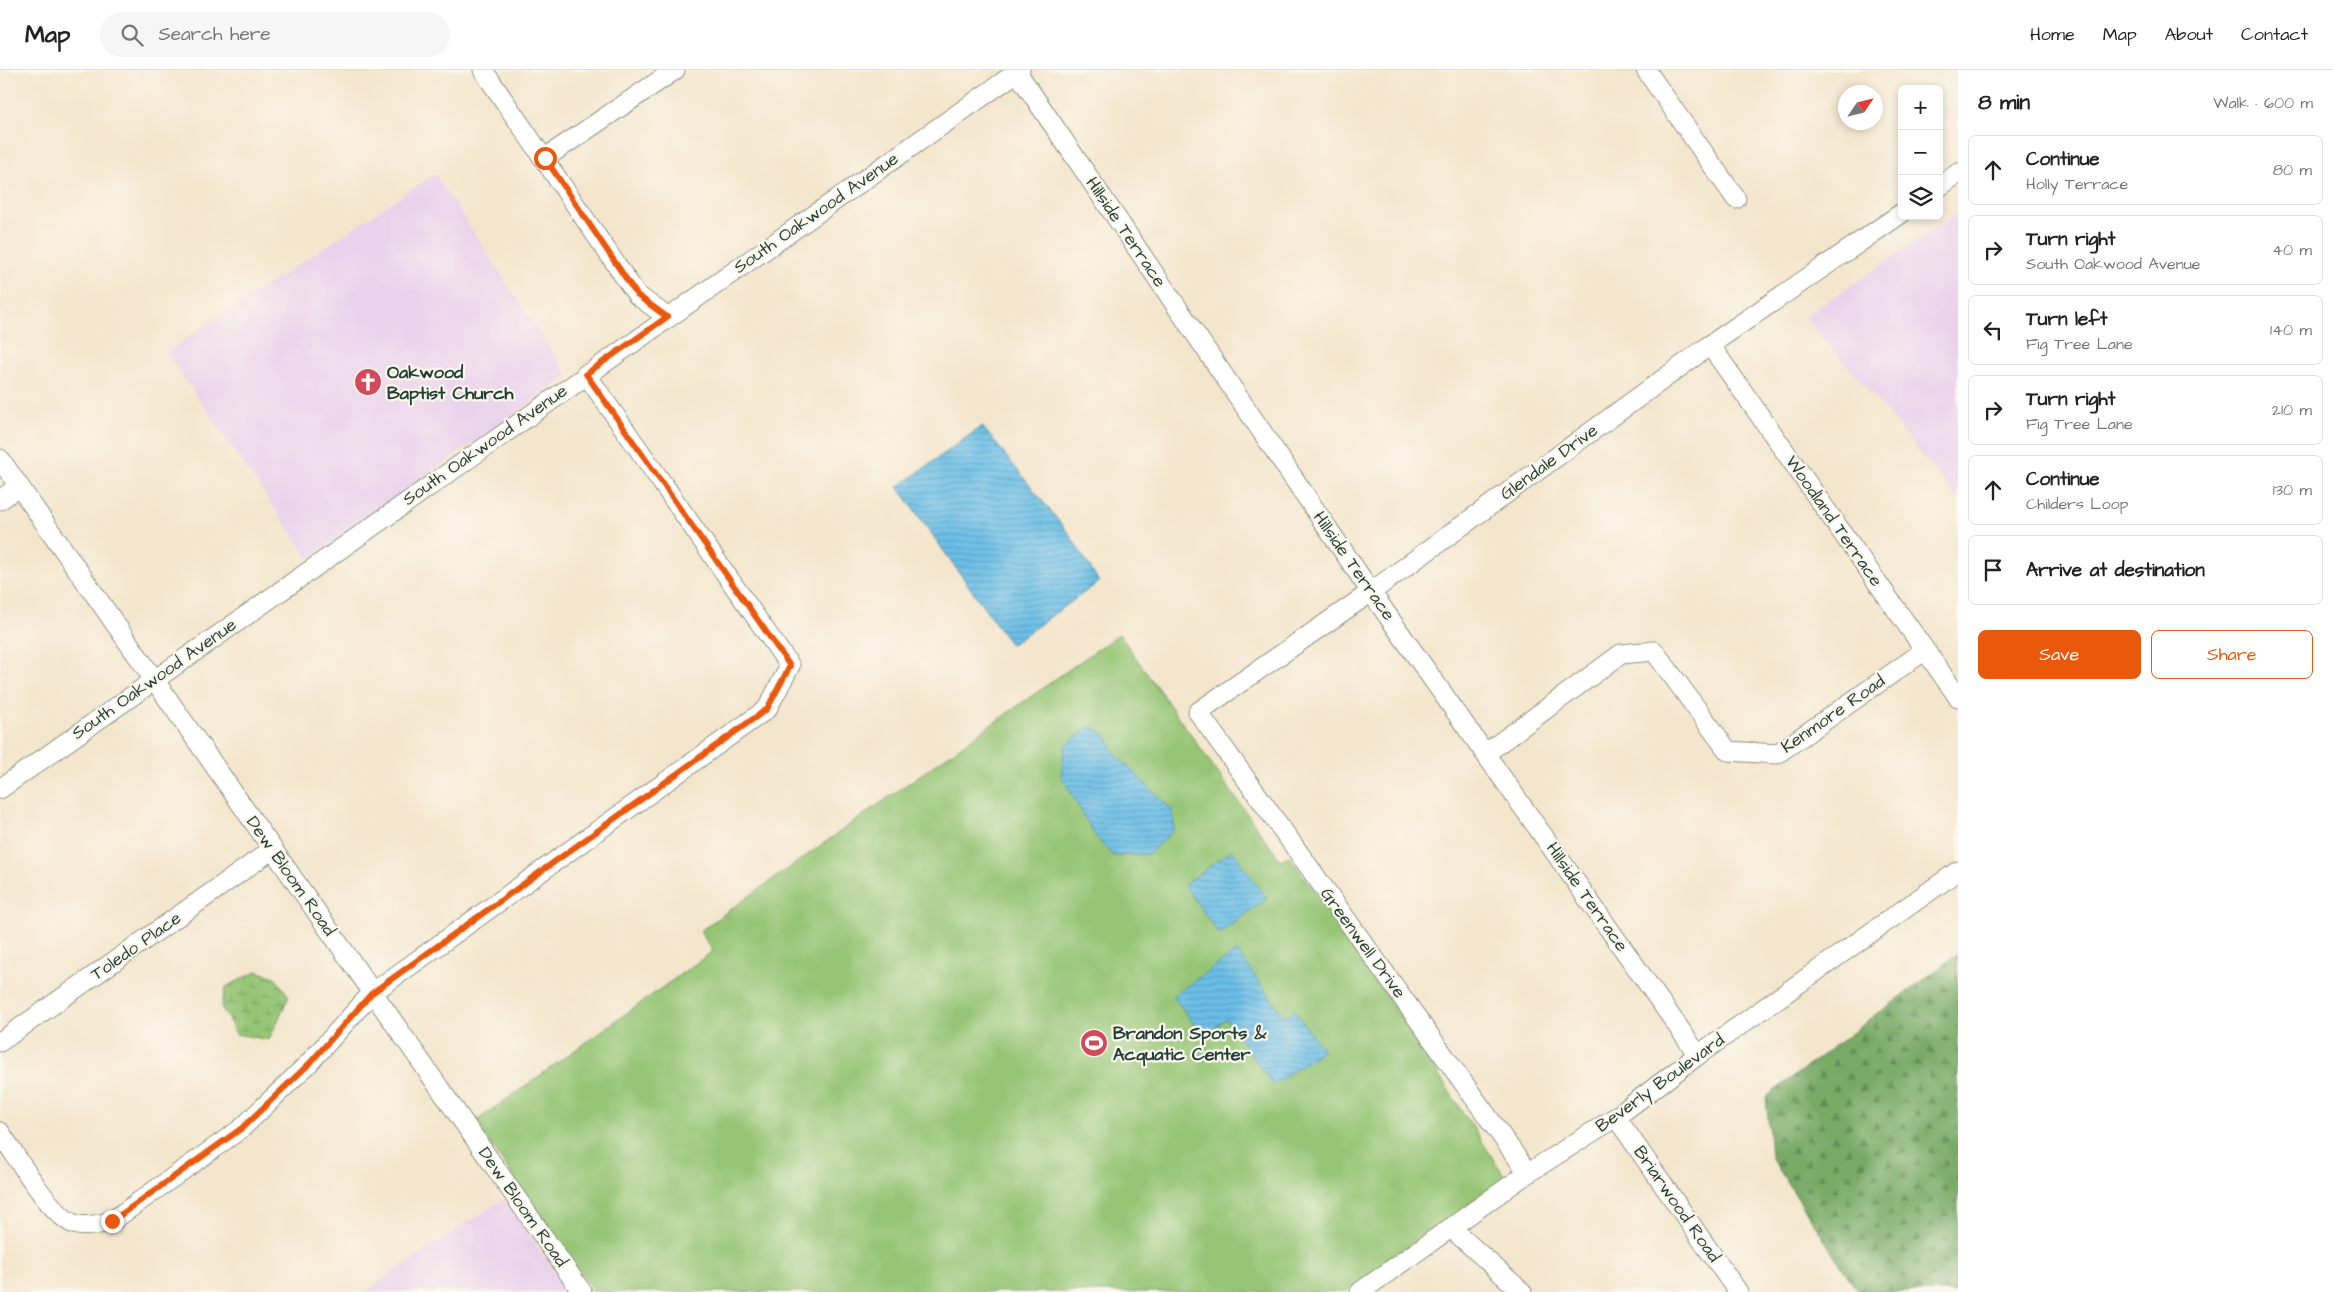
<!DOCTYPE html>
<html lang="en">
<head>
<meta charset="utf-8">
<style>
  :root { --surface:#fff; --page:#f6f6f6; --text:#222; --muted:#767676; --line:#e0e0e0; --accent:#ea580c }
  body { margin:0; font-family:"Architects Daughter",sans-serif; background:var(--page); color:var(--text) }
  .controls { position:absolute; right:15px; top:15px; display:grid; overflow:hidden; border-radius:8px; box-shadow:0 2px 8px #0003 }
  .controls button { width:45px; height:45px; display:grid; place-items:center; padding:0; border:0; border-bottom:1px solid var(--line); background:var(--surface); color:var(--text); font:25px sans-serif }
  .compass { position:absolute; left:1838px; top:15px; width:45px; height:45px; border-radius:50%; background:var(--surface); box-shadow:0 2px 8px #0003; rotate:55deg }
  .stop { position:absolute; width:15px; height:15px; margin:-11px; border:4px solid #ea580c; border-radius:50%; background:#fff }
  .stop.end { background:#ea580c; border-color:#fff; box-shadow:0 1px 5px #0008 }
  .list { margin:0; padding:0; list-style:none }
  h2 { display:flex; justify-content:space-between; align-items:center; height:65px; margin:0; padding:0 20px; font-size:21px }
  h2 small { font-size:16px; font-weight:400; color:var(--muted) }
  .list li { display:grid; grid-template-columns:32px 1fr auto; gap:15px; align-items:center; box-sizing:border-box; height:70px; margin:0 10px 10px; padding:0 10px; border:1px solid var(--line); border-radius:8px }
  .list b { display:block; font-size:19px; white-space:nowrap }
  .list p { margin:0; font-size:16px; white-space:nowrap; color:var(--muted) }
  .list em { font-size:16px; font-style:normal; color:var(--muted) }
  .actions { display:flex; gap:10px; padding:15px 20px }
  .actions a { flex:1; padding:11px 0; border:1px solid var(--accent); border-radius:8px; text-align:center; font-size:18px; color:var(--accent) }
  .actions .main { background:var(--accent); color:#fff }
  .icon { flex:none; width:28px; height:28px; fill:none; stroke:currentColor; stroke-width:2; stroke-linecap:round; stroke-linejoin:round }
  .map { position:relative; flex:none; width:1958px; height:1222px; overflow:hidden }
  header { display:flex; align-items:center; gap:30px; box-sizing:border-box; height:70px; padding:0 25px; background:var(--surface); border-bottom:1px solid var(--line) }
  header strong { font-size:24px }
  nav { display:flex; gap:28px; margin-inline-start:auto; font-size:18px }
  .search { width:350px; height:45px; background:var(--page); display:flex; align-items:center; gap:12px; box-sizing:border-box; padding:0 18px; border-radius:28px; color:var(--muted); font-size:19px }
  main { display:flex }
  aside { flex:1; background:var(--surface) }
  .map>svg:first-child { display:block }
  .built { fill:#ead1ec }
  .forest { fill:url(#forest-firs); stroke:#4c744d }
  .wetland { fill:url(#wetland-marsh); stroke:#5a8154 }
  .green { fill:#95c574; stroke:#5a8154 }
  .water { fill:url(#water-rules); stroke:#467e8e }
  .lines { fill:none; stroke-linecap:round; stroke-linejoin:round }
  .minor-casing { stroke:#8a9280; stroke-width:21 }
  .minor { stroke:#fff; stroke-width:19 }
  .route { stroke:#ea580c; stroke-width:6 }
  .labels { text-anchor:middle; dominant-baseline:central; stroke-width:4.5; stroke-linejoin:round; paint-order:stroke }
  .street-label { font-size:18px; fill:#1f3d34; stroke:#fbf7ec }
  .poi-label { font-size:18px; font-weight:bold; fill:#1f3d34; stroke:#fbf7ec; text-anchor:start }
</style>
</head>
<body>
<header>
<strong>Map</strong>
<div class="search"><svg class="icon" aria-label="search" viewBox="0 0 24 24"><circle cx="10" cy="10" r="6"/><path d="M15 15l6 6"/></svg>Search here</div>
<nav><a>Home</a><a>Map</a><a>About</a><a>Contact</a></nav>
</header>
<main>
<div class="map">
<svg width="1958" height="1222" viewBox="0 0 1958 1222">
  <defs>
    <pattern id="forest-firs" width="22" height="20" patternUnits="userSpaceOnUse" patternTransform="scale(1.25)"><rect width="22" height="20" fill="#78aa66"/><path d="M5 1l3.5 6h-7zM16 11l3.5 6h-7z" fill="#628c55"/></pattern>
    <pattern id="wetland-marsh" width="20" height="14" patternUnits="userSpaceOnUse" patternTransform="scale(1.25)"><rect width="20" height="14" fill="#95c574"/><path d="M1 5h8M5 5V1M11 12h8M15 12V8" fill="none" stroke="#79a160"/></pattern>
    <pattern id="water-rules" width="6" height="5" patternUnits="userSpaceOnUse" patternTransform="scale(1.25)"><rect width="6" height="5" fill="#6cbfe8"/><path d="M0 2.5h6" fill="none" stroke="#589cbd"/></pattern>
  </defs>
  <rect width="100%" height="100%" fill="#fbf7ec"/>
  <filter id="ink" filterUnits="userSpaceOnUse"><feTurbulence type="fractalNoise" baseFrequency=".02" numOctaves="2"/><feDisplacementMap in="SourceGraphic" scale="10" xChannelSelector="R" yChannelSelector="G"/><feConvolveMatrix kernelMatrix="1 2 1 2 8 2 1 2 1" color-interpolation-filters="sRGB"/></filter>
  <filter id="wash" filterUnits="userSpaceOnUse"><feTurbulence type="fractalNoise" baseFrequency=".0096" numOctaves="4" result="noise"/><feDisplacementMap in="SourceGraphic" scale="20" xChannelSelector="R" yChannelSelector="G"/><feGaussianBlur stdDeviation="1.12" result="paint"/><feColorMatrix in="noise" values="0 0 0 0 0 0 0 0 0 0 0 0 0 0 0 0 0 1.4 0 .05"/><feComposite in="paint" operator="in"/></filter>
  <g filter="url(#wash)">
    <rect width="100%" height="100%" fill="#f4e6cd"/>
    <g class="built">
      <polygon points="435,104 568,306 309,488 166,282"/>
      <polygon points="1958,143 1958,429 1855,304 1804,247"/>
      <polygon points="504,1129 570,1222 364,1222 500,1131"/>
    </g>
    <polygon class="forest" points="1958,884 1958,1222 1858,1222 1771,1087 1766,1027"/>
    <polygon class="wetland" points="257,901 275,907 289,926 269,970 236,964 221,936 226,917"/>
    <polygon class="green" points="1119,564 1280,790 1289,786 1364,891 1506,1108 1345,1222 594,1222 475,1052 713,881 700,861"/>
    <g class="water">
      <polygon points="982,356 1070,465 1099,512 1011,575 898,417"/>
      <polygon points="1090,656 1105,664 1117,686 1173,741 1174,760 1148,784 1113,786 1094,764 1061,705 1065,676"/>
      <polygon points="1232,780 1267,829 1219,864 1184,815"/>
      <polygon points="1237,881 1284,947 1294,940 1323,980 1273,1015 1226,949 1203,966 1173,926"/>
    </g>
  </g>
  <g filter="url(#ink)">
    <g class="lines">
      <g class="minor-casing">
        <g id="minor">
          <polyline points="483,0 637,225 667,247"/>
          <polyline points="1646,0 1736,129"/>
          <polyline points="1017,2 1371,522 1698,985"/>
          <polyline points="545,88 675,0"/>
          <polyline points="1939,117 1958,103"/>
          <polyline points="1710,275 1958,627"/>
          <polyline points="0,389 582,1222"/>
          <polyline points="0,430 19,416"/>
          <polyline points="1486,683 1621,584 1654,581 1728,681 1777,684 1924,581"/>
          <polyline points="0,719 1020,0"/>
          <polyline points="0,972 273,779"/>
          <polyline points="1616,1047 1738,1222"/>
          <path d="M0,1062c15,22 51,84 74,92 12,4 26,0 38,-3l130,-93 67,-65 63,-70 395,-284 23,-43 -204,-292"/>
          <polyline points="1528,1103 1198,642 1371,522 1710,275 1902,143"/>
          <polyline points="1451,1158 1522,1222"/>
          <polyline points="1360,1222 1528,1103 1616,1047 1698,985 1958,801"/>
        </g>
      </g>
      <use href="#minor" class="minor"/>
    </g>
  </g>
  <g class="lines" filter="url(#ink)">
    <polyline class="route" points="112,1151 242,1058 309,994 372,923 767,639 790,596 586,304 667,247 637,225 545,88"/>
  </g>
  <defs>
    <g id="church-disc" transform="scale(1.4375)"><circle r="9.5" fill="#d1495b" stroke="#fbf7ec"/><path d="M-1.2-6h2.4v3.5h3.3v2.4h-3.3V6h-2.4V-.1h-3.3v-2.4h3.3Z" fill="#fff"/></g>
    <g id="stadium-disc" transform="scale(1.4375)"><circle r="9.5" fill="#d1495b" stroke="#fbf7ec"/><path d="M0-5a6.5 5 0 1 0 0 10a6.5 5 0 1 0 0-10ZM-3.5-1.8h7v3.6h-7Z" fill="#fff"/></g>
  </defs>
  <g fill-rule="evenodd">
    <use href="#church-disc" x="368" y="312"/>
    <use href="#stadium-disc" x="1094" y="973"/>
  </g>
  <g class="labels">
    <g class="street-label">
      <text transform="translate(816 143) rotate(-35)">South Oakwood Avenue</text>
      <text transform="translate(1126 162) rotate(56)">Hillside Terrace</text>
      <text transform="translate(485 375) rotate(-35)">South Oakwood Avenue</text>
      <text transform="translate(1549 392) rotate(-36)">Glendale Drive</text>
      <text transform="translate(1834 451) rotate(55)">Woodland Terrace</text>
      <text transform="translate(1354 496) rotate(55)">Hillside Terrace</text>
      <text transform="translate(154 609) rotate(-35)">South Oakwood Avenue</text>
      <text transform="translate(1833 644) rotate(-35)">Kenmore Road</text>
      <text transform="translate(291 806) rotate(55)">Dew Bloom Road</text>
      <text transform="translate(1587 827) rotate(55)">Hillside Terrace</text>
      <text transform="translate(1363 873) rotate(54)">Greenwell Drive</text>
      <text transform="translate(136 876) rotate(-35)">Toledo Place</text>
      <text transform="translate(1660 1013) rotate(-36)">Beverly Boulevard</text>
      <text transform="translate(1677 1134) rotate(55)">Briarwood Road</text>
      <text transform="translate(523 1137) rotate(55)">Dew Bloom Road</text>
    </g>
    <g class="poi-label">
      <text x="387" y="302">Oakwood<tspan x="387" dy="21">Baptist Church</tspan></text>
      <text x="1113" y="963">Brandon Sports &amp;<tspan x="1113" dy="21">Acquatic Center</tspan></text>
    </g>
  </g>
</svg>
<div class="controls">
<button>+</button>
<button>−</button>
<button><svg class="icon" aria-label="layers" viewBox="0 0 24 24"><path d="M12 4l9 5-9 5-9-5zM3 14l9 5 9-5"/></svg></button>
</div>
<svg class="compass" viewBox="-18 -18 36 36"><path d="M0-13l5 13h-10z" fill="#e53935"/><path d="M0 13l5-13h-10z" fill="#767676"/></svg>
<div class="stop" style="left:545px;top:88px"></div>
<div class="stop end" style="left:112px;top:1151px"></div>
</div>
<aside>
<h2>8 min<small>Walk · 600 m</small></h2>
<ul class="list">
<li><svg class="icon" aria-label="ahead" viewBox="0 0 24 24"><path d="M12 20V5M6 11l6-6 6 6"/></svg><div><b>Continue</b><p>Holly Terrace</p></div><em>80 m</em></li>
<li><svg class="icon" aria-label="right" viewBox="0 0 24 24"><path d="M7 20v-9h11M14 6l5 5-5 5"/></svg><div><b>Turn right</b><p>South Oakwood Avenue</p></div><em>40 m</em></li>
<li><svg class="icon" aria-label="left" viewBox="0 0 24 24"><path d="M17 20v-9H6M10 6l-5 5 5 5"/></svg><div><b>Turn left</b><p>Fig Tree Lane</p></div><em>140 m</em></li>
<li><svg class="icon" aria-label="right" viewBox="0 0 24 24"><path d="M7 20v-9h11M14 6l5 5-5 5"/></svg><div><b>Turn right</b><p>Fig Tree Lane</p></div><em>210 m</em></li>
<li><svg class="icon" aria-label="ahead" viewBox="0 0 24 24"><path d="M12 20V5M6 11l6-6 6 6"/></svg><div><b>Continue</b><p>Childers Loop</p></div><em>130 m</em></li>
<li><svg class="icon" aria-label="arrive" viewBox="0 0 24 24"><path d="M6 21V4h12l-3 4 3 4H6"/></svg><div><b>Arrive at destination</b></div></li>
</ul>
<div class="actions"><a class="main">Save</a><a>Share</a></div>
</aside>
</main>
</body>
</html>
